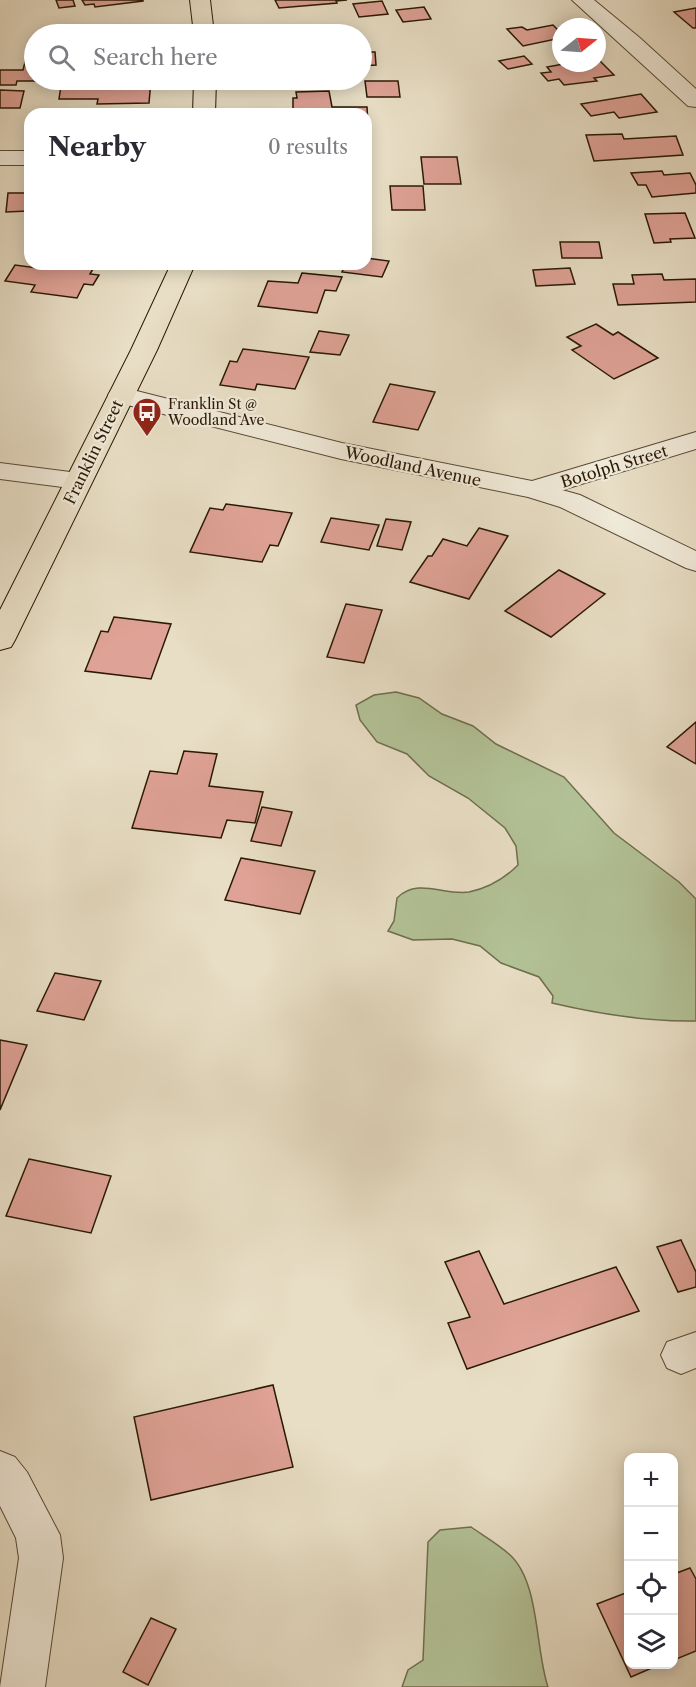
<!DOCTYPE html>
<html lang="en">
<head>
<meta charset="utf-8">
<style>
  :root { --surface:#fff; --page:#f2f2f3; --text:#2b2b33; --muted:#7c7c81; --line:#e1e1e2 }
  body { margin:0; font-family:"Libre Caslon Text",serif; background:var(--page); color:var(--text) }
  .controls { position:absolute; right:18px; bottom:18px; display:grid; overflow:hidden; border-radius:12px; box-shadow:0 3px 15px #0003 }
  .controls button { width:54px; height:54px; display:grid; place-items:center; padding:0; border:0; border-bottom:2px solid var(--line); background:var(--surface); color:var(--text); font:30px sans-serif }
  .compass { position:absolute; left:552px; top:18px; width:54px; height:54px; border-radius:50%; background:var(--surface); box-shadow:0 3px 15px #0003; rotate:73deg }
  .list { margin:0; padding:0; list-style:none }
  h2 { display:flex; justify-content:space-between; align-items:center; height:78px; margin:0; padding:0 24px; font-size:26px }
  h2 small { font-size:20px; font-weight:400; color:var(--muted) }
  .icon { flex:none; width:33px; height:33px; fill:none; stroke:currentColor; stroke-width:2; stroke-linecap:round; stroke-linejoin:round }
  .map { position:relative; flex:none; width:696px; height:1687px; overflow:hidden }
  .search { position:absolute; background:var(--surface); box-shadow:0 3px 15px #0003; left:24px; top:24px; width:348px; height:66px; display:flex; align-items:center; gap:15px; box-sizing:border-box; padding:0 21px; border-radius:33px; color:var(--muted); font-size:22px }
  .panel { position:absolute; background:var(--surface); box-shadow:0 3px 15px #0003; left:24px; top:108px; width:348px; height:162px; border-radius:18px }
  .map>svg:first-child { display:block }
  .green { fill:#b3c297; stroke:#6e6e4e; stroke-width:1.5 }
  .building { fill:#dfa296; stroke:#2a1905; stroke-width:1.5 }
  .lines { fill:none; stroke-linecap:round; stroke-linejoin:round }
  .minor-casing { stroke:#5a4a35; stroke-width:2 }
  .major-casing { stroke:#2a1905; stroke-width:2 }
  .minor { fill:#f0ead9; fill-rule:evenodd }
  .major { fill:#e8dec5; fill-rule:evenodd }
  .labels { text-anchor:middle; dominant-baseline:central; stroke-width:4.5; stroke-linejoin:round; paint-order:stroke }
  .far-poi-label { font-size:14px; fill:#2a1905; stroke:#f0ead9; text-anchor:start }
  .street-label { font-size:16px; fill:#2a1905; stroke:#f0ead9 }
</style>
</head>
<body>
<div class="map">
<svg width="696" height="1687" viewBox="0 0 696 1687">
  <rect width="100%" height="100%" fill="#e8dec5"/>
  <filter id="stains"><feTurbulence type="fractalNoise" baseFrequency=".00333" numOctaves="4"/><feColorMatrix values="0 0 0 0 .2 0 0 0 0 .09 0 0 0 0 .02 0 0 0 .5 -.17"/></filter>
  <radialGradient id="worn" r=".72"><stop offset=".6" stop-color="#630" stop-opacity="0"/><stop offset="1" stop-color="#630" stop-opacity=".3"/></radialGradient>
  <g class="green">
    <path d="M396,692l23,6 23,16 31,12 23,18 68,33 50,56 65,49 17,17v122c-49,1 -97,-7 -144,-18l1,-7 -14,-19 -38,-14 -21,-17 -28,-7 -39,1 -25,-9 6,-10 3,-23c21,-21 47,-2 72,-6 19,-4 35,-13 49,-27l-2,-19 -11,-18 -37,-30 -39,-22 -22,-22 -30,-12 -17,-22 -4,-15 18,-10z"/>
    <path d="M471,1527c13,9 27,17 38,27 31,27 26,95 39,133h-146l6,-17 15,-10 5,-118 12,-12z"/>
  </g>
  <g class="building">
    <polygon points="56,0 73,0 75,6 59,8"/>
    <polygon points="82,0 143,0 143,1 95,7 94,4 85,5"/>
    <polygon points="275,0 347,0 336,1 337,3 279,8"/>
    <polygon points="382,1 388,14 359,17 353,4"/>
    <polygon points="424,7 431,19 403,22 396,10"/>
    <polygon points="696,8 696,28 693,28 674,12"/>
    <polygon points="553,25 561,33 561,38 523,46 507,29 522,27 527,30"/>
    <polygon points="131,31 132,34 75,34"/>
    <polygon points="362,52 375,52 376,65 362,66"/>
    <polygon points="524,56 532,64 508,69 499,61"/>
    <polygon points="26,58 34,58 34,80 54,81 17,81 16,85 0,85 0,70 23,70"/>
    <polygon points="597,58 614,75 594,78 597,81 564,85 559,79 548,81 541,73 551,72 547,67 569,63 597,63"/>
    <polygon points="101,80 151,80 149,103 97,104 98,99 59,99 61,86 100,85"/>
    <polygon points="365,81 398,81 400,97 367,97"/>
    <polygon points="0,90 24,91 20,108 0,108"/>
    <polygon points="329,91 332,107 367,107 368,124 366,124 366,114 293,114 293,98 297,98 296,92"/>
    <polygon points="641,94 657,112 619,118 614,112 591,116 581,104"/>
    <polygon points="622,134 624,139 676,136 683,155 594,161 586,135"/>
    <polygon points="421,157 457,157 461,184 424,184"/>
    <polygon points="662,171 664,175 690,173 696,185 696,193 652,197 646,185 638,185 631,173"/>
    <polygon points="390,186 423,186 425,210 392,210"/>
    <polygon points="8,193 30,193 28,211 6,212"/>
    <polygon points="685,213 695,238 670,239 671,242 654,243 645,214"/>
    <polygon points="560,242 599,242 602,258 562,258"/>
    <polygon points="366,258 389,261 382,277 342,272 346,264 366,264"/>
    <polygon points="48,264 96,264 90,274 99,275 93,285 84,284 77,298 31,292 35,285 5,281 15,265 45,269"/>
    <polygon points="570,268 575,284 536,286 533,270"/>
    <polygon points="302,273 342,277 336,291 325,290 317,313 258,306 268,281 298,283"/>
    <polygon points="662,274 664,280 696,279 696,302 618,305 613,284 634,284 632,275"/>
    <polygon points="596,324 613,335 618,332 658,358 614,379 572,350 581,346 567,337"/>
    <polygon points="319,331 349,335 340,355 310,352"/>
    <polygon points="243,349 309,357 295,389 257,384 255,390 220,385 230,361 237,362"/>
    <polygon points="390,384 435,392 418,430 373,422"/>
    <polygon points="226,504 292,513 278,546 270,545 262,562 190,552 210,508 223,510"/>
    <polygon points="331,518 379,525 369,550 321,542"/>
    <polygon points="386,519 411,522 402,550 377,546"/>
    <polygon points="479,528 508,536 469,599 410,582 428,556 432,556 443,539 467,546"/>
    <polygon points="559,570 605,594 551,637 505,611"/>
    <polygon points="346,604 382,610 364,663 327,657"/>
    <polygon points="114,617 171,624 151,679 85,671 101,631 108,632"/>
    <polygon points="696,722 696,764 667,747"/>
    <polygon points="184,751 217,754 209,786 263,792 255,823 227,820 221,838 132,828 150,771 177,774"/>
    <polygon points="262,807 292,812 281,846 251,841"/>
    <polygon points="241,858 315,871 300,914 225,900"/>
    <polygon points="55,973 101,981 84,1020 37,1011"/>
    <polygon points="0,1040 27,1045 0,1110"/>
    <polygon points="29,1159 111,1176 91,1233 6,1216"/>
    <polygon points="681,1240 696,1272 696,1287 678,1292 657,1247"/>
    <polygon points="479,1251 504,1304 616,1267 639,1311 467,1369 448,1323 470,1317 445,1262"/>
    <polygon points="273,1385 293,1467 151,1500 134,1417"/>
    <polygon points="690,1568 696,1579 696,1651 674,1660 674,1574"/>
    <polygon points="628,1592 628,1664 661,1664 631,1677 597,1604"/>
    <polygon points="151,1618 176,1629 148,1685 123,1672"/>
  </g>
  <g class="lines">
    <g class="minor-casing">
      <g id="minor">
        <polygon points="572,0 594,0 640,38 696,89 696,107 688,106"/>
        <rect x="0" y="151" width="30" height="14"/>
        <polygon points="121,387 342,443 532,481 696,432 696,449 562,490 580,495 696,551 696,571 686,568 560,507 528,497 341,459 112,401 108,395 112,389"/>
        <polygon points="0,463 78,473 88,475 92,481 88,487 78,489 0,479"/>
        <polygon points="696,1332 696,1368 681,1374 667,1368 661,1355 667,1342"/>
        <polygon points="0,1451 15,1457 27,1472 60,1535 63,1558 45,1687 0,1687 19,1558 16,1538 0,1506"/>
      </g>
    </g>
    <g class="major-casing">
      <g id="major">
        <polygon points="190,0 210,0 214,34 194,34"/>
        <polygon points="194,80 216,80 215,114 193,114"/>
        <polygon points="171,264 195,264 157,350 15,640 11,647 0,650 0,610 131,350"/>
      </g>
    </g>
    <use href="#minor" class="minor"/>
    <use href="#major" class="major"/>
  </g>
  <defs>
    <g id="bus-pin" transform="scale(1.5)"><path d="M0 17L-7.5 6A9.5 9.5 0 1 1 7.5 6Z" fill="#8f2418" stroke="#f0ead9"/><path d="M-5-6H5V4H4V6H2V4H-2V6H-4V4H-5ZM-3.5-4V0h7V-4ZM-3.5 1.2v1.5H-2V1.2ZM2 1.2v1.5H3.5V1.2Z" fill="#fff"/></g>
  </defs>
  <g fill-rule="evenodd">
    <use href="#bus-pin" x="147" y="412"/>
  </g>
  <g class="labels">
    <g class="far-poi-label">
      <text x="168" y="404">Franklin St @<tspan x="168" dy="16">Woodland Ave</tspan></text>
    </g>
    <g class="street-label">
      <text transform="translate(93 452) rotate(-64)">Franklin Street</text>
      <text transform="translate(413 466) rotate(12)">Woodland Avenue</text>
      <text transform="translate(614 466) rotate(-17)">Botolph Street</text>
    </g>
  </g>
  <rect width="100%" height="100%" filter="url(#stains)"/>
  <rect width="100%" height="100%" fill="url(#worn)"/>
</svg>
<div class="controls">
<button>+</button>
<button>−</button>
<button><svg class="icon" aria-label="locate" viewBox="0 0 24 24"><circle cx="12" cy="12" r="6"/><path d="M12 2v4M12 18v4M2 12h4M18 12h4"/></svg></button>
<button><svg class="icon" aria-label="layers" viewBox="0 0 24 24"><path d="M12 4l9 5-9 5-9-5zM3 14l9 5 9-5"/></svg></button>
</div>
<svg class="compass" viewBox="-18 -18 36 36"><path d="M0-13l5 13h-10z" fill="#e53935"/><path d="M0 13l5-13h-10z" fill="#7c7c81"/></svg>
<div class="search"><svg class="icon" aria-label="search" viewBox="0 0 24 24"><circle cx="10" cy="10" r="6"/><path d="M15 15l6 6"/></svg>Search here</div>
<section class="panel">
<h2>Nearby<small>0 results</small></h2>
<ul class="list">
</ul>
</section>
</div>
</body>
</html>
